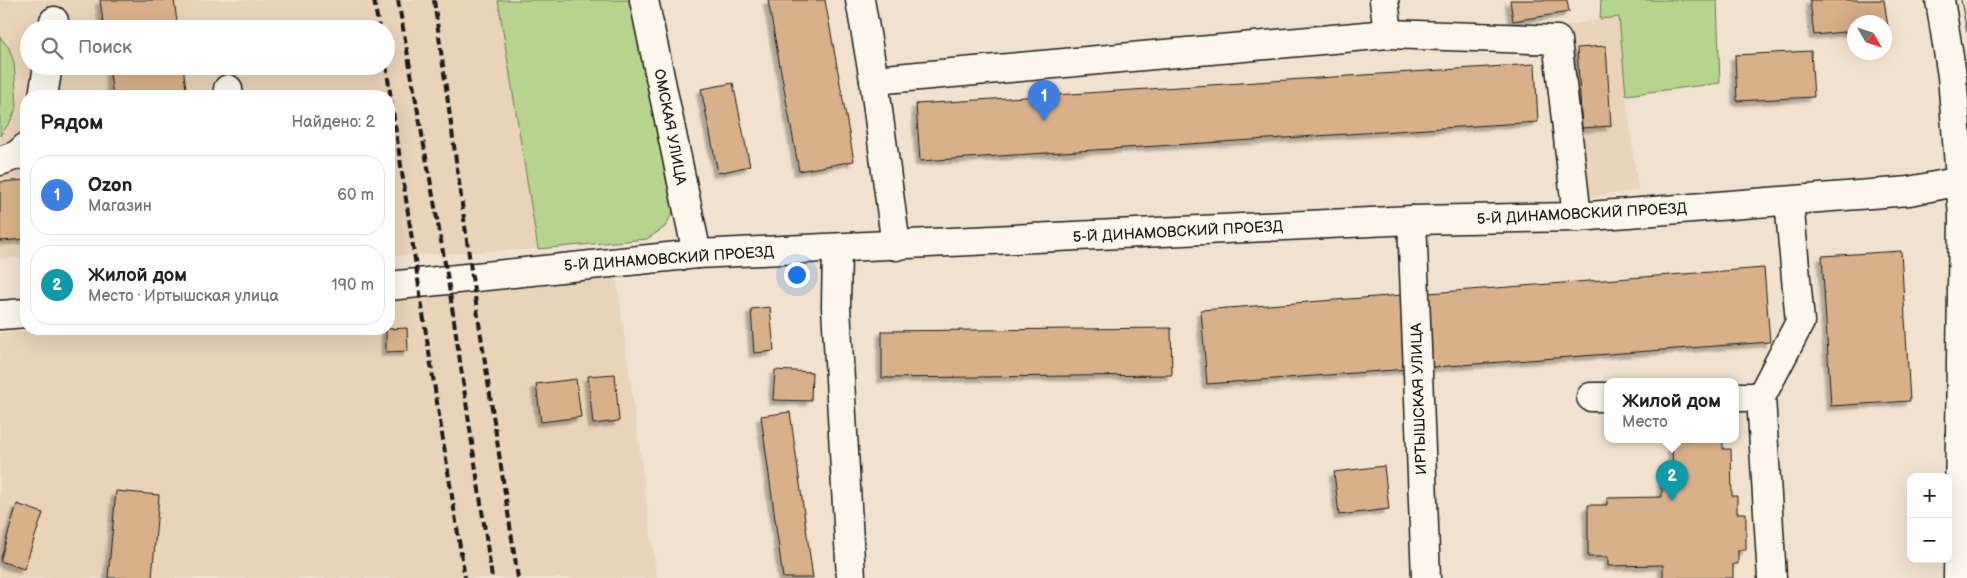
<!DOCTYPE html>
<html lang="ru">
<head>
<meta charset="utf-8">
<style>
  :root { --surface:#fff; --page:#f2f2f2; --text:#202124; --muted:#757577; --line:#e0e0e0; --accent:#c8321e }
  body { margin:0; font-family:"Balsamiq Sans",sans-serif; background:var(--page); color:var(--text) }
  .controls { position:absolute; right:15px; bottom:15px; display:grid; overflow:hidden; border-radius:10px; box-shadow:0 5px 20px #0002 }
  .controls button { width:45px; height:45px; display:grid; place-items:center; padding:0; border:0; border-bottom:1px solid var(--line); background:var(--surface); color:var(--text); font:25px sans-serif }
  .compass { position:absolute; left:1847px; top:15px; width:45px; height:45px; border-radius:50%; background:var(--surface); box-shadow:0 5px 20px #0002; rotate:129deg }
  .you { position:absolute; left:796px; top:274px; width:18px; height:18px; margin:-12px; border:4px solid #fff; border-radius:50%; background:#1a73e8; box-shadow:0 0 0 8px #1a73e833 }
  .badge { display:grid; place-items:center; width:32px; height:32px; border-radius:50%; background:var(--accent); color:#fff; font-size:16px; font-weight:700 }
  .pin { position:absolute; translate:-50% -41px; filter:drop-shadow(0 1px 2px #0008) }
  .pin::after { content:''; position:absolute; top:26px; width:18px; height:15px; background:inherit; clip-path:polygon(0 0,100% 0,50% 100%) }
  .popup { position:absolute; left:1604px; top:378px; width:135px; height:65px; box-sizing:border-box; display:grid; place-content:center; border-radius:10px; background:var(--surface); filter:drop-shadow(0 1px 4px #0005); font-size:16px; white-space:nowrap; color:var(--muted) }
  .popup b { font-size:19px; color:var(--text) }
  .popup::after { content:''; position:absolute; left:50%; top:100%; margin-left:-10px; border:10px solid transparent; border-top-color:var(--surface) }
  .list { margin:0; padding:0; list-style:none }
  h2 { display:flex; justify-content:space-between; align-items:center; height:65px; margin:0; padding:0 20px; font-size:21px }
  h2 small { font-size:16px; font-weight:400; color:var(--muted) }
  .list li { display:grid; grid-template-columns:32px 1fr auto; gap:15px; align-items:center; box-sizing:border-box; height:80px; margin:0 10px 10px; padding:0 10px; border:1px solid var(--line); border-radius:20px }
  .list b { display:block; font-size:19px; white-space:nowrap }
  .list p { margin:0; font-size:16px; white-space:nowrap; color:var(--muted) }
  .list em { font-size:16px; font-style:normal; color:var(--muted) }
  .icon { flex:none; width:28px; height:28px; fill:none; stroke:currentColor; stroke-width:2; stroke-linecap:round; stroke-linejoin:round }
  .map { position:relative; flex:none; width:1967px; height:578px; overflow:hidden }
  .search { position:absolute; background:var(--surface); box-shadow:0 5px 20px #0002; left:20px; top:20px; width:375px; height:55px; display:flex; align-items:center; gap:12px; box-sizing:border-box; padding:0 18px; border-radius:28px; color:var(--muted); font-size:19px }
  .panel { position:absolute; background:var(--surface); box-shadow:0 5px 20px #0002; left:20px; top:90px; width:375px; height:245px; border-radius:20px }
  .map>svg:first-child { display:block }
  .built { fill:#e9d3b9; fill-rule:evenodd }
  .green { fill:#b6d48d; stroke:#697854 }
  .building { fill:#d8b089; stroke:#1c1c1c; filter:url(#shadow) }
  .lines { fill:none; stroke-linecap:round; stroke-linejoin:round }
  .minor-casing { stroke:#1c1c1c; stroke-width:31 }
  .minor { stroke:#fbf7ec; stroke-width:28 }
  .tram { stroke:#1c1c1c; stroke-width:1 }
  .rail { stroke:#1c1c1c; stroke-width:4; stroke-dasharray:8 4; stroke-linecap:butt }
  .labels { text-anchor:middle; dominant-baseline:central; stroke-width:4.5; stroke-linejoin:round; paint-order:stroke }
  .street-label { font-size:15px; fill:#1c1c1c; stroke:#fbf7ec }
</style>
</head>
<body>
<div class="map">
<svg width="1967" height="578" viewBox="0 0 1967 578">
  <defs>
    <filter id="shadow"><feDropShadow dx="-4.5" dy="4.5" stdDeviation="1" flood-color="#0004"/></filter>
  </defs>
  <rect width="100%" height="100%" fill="#f0e2ce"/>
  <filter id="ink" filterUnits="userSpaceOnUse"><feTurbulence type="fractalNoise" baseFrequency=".02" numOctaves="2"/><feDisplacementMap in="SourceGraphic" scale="10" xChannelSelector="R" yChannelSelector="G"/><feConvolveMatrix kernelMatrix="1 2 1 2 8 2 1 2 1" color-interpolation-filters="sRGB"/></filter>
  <g filter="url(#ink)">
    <g class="built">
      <path d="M0,0h498l40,249 -149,7v-160h-363v161l-26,2zM29,29h357v37h-357z"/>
      <polygon points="1619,17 1626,95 1638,190 1566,200 1547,30 1600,19"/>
      <polygon points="616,276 657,578 0,578 0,333 63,329 389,329 389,301"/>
    </g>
    <g class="green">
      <polygon points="498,0 630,0 673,212 665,227 647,239 538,249"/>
      <polygon points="1601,0 1717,0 1720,83 1626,95 1619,17 1600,19"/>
      <polygon points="0,37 9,48 14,62 17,105 12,119 0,136"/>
    </g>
    <g class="building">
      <polygon points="100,0 174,0 178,29 104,29"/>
      <polygon points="768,0 825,0 854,161 799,171"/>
      <polygon points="1510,0 1567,0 1569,12 1513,21"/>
      <polygon points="1810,0 1884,0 1888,27 1884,27 1884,22 1854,22 1854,31 1814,35"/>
      <polygon points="1606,46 1611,126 1582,128 1577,48"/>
      <polygon points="1811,51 1814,97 1737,101 1735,55"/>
      <polygon points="1535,64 1538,122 920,161 916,104"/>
      <polygon points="109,66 183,66 187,96 113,96"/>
      <polygon points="733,83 750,166 718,173 701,89"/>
      <polygon points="26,180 26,239 0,241 0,182"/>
      <polygon points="1901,251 1910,401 1831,406 1822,256"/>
      <polygon points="1764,268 1770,342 1207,384 1201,310"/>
      <polygon points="770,307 774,351 754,353 751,309"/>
      <polygon points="407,328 408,351 386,352 386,329"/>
      <polygon points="1171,328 1172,375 882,378 882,331"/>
      <polygon points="775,370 812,372 811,401 773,400"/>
      <polygon points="615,374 619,421 593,424 588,376"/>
      <polygon points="576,379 581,417 541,422 536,384"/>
      <polygon points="790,412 813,578 783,578 761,416"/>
      <polygon points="1672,440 1723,440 1723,449 1731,449 1732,496 1737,496 1737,513 1746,513 1746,550 1738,550 1738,564 1733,564 1733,578 1663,578 1663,565 1608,566 1608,557 1588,557 1588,505 1607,505 1607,498 1662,497 1662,481 1673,481"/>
      <polygon points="1384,466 1389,509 1339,515 1334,472"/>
      <polygon points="116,491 159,495 152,578 108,578"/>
      <polygon points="17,504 43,513 24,569 0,561"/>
    </g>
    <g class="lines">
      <g class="minor-casing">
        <g id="minor">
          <polyline points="644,0 697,254"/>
          <polyline points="860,0 874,80"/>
          <polyline points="1384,0 1388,34 1557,40 1577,217"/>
          <polyline points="1940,0 1952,76 1963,217 1958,578"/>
          <polyline points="53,29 54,21"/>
          <polyline points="228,89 229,96"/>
          <polyline points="43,96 48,66"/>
          <polyline points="0,161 17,155 26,147"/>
          <polyline points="1412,220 1426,578"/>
          <polyline points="896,246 874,80 1388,34"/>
          <polyline points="837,248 836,307 851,578"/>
          <polyline points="389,286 697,254 1412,220 1577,217 1909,191 1967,180"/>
          <polyline points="0,315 26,313"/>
          <polyline points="1591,397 1608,397"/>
          <polyline points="1736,397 1761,397"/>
          <polyline points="1772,578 1761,397 1800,322 1789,201"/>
        </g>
      </g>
      <use href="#minor" class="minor"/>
      <polyline class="tram" points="1961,0 1967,32"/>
      <g class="rail">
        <polyline points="374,0 379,29"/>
        <polyline points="398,0 448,280 492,578"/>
        <polyline points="434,0 472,277 518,578"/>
        <polyline points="386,65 425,327 465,578"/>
      </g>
    </g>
  </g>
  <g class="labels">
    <g class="street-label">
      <text transform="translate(670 127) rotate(79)">ОМСКАЯ УЛИЦА</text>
      <text transform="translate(1582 214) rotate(-3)">5-Й ДИНАМОВСКИЙ ПРОЕЗД</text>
      <text transform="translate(1178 232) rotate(-3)">5-Й ДИНАМОВСКИЙ ПРОЕЗД</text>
      <text transform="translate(669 259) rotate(-4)">5-Й ДИНАМОВСКИЙ ПРОЕЗД</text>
      <text transform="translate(1419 399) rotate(-92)">ИРТЫШСКАЯ УЛИЦА</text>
    </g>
  </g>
</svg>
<div class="controls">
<button>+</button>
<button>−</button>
</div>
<svg class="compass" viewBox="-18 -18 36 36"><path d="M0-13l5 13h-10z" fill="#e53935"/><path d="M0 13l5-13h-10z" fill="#757577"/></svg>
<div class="you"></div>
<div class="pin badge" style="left:1044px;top:121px;background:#3f7fe0">1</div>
<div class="pin badge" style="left:1672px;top:501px;background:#0f9aa8">2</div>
<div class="popup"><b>Жилой дом</b>Место</div>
<div class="search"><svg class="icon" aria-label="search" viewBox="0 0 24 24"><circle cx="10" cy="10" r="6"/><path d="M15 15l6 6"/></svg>Поиск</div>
<section class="panel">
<h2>Рядом<small>Найдено: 2</small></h2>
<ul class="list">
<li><span class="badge" style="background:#3f7fe0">1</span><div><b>Ozon</b><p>Магазин</p></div><em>60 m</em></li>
<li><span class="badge" style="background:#0f9aa8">2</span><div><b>Жилой дом</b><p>Место · Иртышская улица</p></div><em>190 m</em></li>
</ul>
</section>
</div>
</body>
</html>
